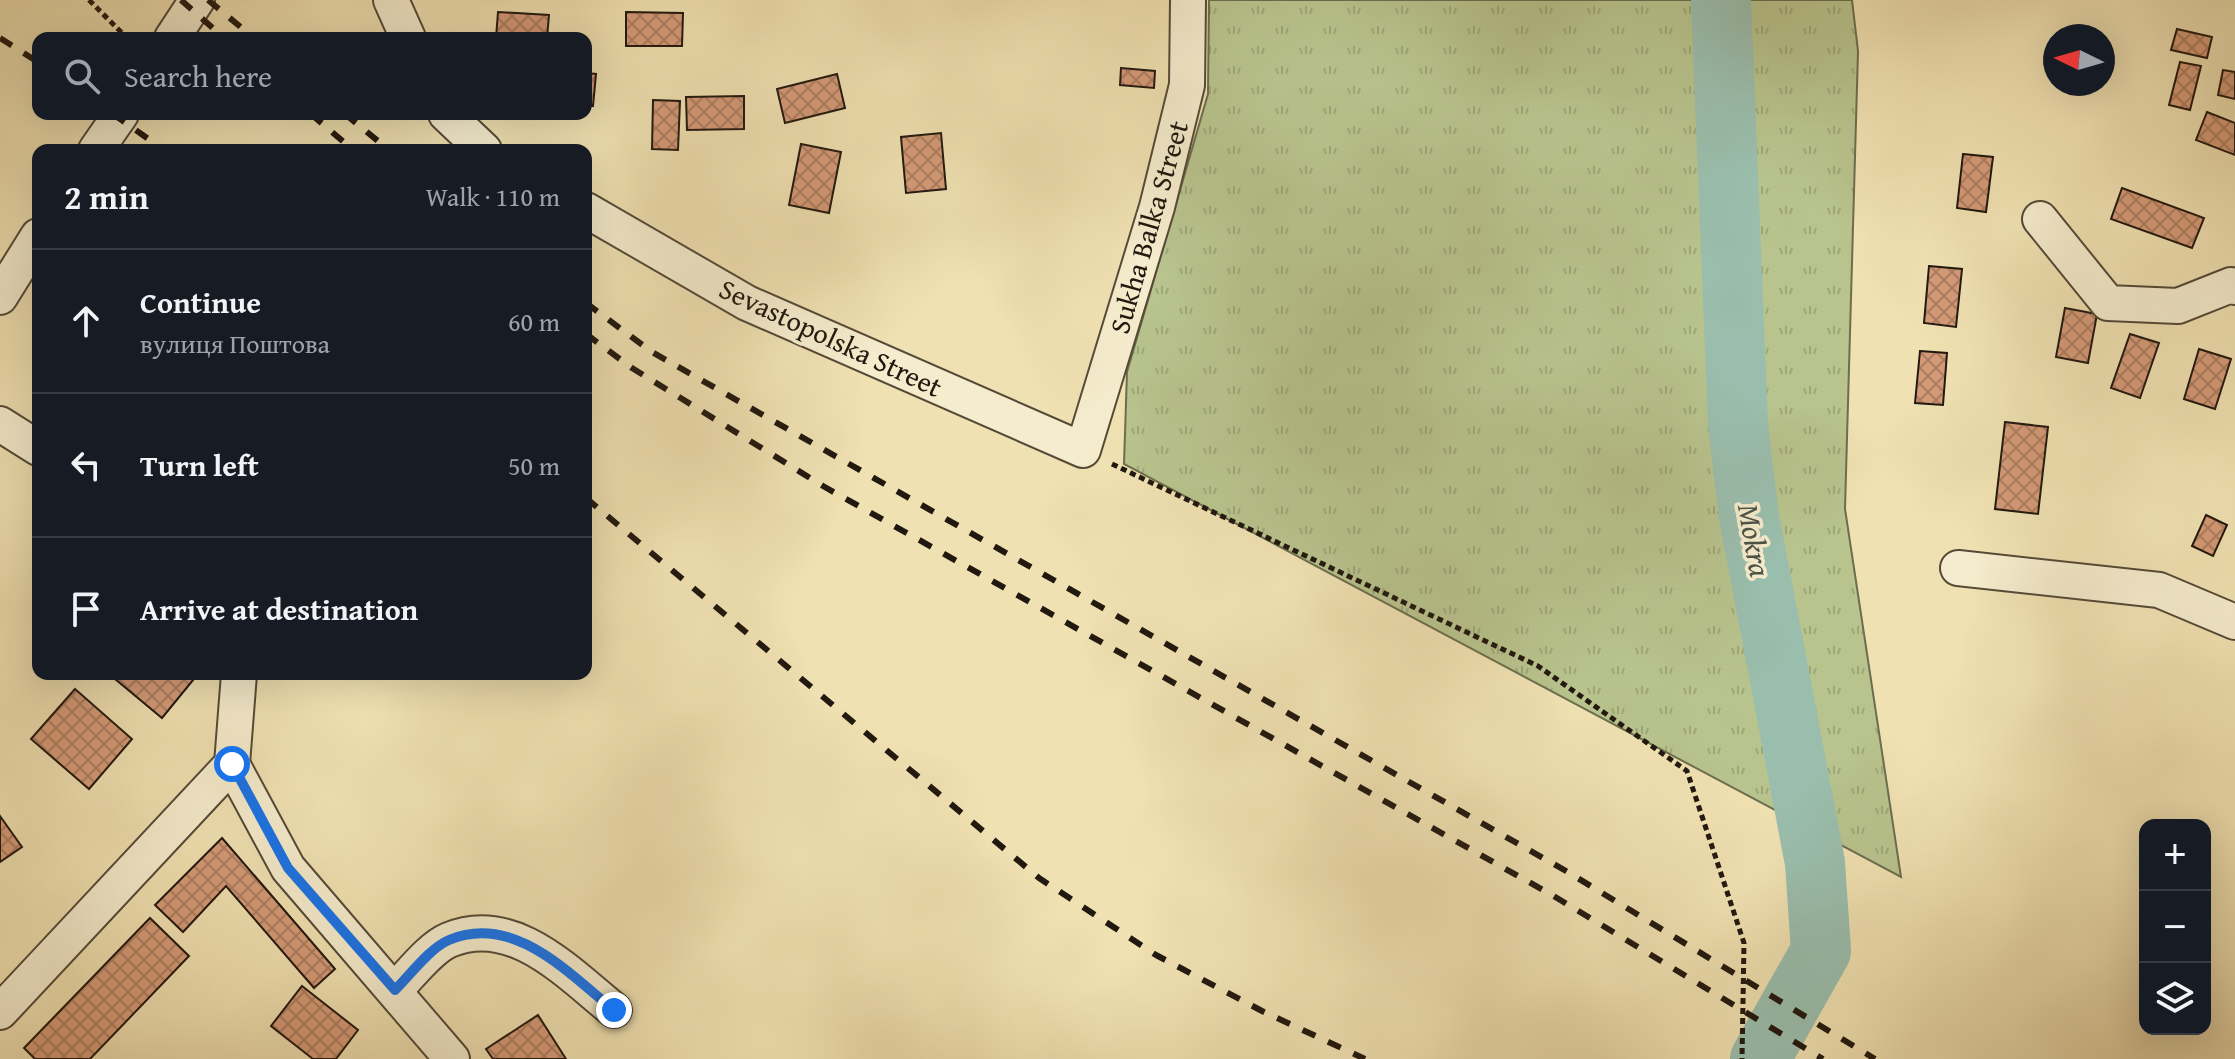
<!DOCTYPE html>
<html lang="en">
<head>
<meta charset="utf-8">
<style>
  :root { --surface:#171b24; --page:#242831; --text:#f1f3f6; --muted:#9ea1a6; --line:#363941 }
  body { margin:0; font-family:"Gentium Book Plus",serif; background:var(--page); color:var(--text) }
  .controls { position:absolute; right:24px; bottom:24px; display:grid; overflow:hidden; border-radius:16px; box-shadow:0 8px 32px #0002 }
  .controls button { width:72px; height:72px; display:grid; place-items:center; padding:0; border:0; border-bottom:2px solid var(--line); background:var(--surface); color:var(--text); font:40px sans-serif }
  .compass { position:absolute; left:2043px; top:24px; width:72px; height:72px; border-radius:50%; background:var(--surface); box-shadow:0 8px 32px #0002; rotate:275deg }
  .stop { position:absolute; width:24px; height:24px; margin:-18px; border:6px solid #1a73e8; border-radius:50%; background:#fff }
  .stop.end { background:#1a73e8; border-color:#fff; box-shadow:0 2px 8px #0008 }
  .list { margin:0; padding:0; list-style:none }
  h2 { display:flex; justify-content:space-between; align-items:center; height:104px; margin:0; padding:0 32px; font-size:34px }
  h2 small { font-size:26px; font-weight:400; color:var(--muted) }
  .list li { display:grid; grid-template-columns:52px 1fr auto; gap:24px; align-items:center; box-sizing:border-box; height:144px; padding:0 32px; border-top:2px solid var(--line) }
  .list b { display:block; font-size:30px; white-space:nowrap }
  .list p { margin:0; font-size:26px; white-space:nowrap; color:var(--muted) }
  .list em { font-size:26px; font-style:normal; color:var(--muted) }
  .icon { flex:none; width:44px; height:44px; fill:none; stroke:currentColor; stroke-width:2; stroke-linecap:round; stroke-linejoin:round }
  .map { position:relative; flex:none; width:2235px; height:1059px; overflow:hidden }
  .search { position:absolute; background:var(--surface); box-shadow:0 8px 32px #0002; left:32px; top:32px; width:560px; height:88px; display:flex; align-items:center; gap:20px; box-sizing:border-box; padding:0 28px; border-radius:16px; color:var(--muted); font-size:30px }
  .panel { position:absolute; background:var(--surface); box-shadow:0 8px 32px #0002; left:32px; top:144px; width:560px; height:536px; border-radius:16px }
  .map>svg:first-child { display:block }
  .grass { fill:url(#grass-tufts); stroke:#6c6e4e; stroke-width:2 }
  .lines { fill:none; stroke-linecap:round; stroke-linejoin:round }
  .river { stroke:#9abead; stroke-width:60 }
  .building { fill:url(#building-cross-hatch); stroke:#21180f; stroke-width:2 }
  .minor-casing { stroke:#554a38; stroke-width:38 }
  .path { stroke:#21180f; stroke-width:5; stroke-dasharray:6 4; stroke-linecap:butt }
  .minor { stroke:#f5eccd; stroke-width:34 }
  .rail { stroke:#21180f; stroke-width:6; stroke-dasharray:14 14; stroke-linecap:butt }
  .route { stroke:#1a73e8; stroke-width:10 }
  .labels { text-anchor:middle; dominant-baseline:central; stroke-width:7; stroke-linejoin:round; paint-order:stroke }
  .street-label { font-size:28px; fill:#21180f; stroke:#f5eccd }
  .water-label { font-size:30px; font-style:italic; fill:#4b5246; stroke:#f5eccd }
</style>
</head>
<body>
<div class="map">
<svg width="2235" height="1059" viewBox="0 0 2235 1059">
  <defs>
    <pattern id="grass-tufts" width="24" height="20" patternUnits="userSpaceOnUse" patternTransform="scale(2)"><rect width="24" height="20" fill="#b8c38d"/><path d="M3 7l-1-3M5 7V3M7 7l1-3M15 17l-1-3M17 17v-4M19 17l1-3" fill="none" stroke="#9ea778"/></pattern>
    <pattern id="building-cross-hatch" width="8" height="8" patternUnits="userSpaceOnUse" patternTransform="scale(2)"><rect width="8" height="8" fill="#d49a77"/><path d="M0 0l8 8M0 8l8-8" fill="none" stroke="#ac7d60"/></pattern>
  </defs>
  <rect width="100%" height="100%" fill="#f0e1b2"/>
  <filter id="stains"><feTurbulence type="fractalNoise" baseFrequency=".0025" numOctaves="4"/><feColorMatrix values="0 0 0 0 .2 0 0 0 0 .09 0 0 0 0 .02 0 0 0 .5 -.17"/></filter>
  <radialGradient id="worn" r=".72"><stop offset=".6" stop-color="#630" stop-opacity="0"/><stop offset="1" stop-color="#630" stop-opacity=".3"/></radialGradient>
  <polygon class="grass" points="1209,0 1852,0 1858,51 1845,509 1901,877 1124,464 1127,372 1208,94"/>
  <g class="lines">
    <polyline class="river" points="1721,0 1738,425 1749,517 1815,863 1821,951 1760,1059"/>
  </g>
  <g class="building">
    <polygon points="498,12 549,15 547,38 496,38"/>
    <polygon points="626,12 683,13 682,46 626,46"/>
    <polygon points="2177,29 2212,37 2207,58 2171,50"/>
    <polygon points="2180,62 2201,66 2190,110 2169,105"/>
    <polygon points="1121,68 1155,71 1154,88 1120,85"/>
    <polygon points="2223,70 2235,72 2235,99 2218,95"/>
    <polygon points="586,73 596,74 593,106 586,105"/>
    <polygon points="837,74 845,108 785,123 777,89"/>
    <polygon points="744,96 744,129 687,130 686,97"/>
    <polygon points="653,100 680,101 678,150 652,149"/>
    <polygon points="2207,112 2235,123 2235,155 2196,140"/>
    <polygon points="941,133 946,189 906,193 901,137"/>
    <polygon points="801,144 841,152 829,213 789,205"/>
    <polygon points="1963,154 1993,157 1986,212 1957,208"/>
    <polygon points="2122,188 2204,218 2192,248 2111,219"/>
    <polygon points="1929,266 1962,269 1956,327 1924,323"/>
    <polygon points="2065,308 2097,314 2088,363 2056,357"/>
    <polygon points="2130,334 2159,343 2140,398 2111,388"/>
    <polygon points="2199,349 2231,359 2215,409 2184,399"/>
    <polygon points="1920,351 1947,353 1943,405 1915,403"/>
    <polygon points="2005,422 2048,427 2038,514 1995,509"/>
    <polygon points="2206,515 2227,525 2213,556 2192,546"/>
    <polygon points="109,674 198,674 162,718"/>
    <polygon points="75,689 132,739 89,789 31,739"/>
    <polygon points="0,816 22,847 0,862"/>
    <polygon points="222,838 335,969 314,988 226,886 183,932 155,905"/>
    <polygon points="150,918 189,956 90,1059 35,1059 24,1048"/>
    <polygon points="302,986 358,1030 336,1059 313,1059 271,1026"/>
    <polygon points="538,1015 566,1059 493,1059 486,1049"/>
  </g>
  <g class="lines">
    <g class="minor-casing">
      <g id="minor">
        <polyline points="391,0 408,38"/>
        <polyline points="172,38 197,0"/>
        <polyline points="446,114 484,150"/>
        <polyline points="96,150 121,114"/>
        <polyline points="586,210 747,303 1083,450 1157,207 1187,85 1188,0"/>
        <polyline points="2040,219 2108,303 2178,306 2231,285 2235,287"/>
        <polyline points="0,297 38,236"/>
        <polyline points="0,424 38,448"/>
        <polyline points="1958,568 2159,590 2235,622"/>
        <polyline points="232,764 288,868 452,1059"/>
        <polyline points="232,764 239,674"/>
        <path d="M395,990c15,-15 35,-42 54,-50 64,-27 119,33 165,70"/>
        <polyline points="0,1012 232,764"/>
      </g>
    </g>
    <g class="path">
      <polyline points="89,0 127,38"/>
      <polyline points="1112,464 1538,666 1687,771 1744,943 1742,1059"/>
    </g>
    <use href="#minor" class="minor"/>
    <g class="rail">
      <polyline points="181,0 224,38"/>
      <polyline points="208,0 254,38"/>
      <polyline points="0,38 38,62"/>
      <polyline points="113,114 164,150"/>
      <polyline points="311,114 353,150"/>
      <polyline points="345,114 389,150"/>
      <polyline points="586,303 652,352 1566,871 1875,1059"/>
      <polyline points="586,334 632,368 823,486 1552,895 1823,1059"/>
      <polyline points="586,498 1039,878 1156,955 1262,1011 1365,1059"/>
    </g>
  </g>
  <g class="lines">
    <path class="route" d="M232,764l56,104 107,122c15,-15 35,-42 54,-50 65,-27 119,33 165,70"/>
  </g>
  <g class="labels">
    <g class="street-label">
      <text transform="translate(1148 227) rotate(-74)">Sukha Balka Street</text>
      <text transform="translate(831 337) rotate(25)">Sevastopolska Street</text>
    </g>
    <g class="water-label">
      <text transform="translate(1755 540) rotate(80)">Mokra</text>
    </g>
  </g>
  <rect width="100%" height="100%" filter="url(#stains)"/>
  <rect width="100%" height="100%" fill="url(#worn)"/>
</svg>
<div class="controls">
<button>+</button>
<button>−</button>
<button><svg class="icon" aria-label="layers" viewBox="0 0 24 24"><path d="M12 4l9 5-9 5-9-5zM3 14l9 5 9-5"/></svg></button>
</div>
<svg class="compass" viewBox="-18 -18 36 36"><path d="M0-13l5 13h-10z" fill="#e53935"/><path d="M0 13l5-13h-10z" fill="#9ea1a6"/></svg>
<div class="stop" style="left:232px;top:764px"></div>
<div class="stop end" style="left:614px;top:1010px"></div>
<div class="search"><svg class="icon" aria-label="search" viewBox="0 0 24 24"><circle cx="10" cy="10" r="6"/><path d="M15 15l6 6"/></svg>Search here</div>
<section class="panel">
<h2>2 min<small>Walk · 110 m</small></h2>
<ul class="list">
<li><svg class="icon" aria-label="ahead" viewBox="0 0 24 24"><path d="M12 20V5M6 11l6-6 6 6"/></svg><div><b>Continue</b><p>вулиця Поштова</p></div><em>60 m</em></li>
<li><svg class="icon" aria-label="left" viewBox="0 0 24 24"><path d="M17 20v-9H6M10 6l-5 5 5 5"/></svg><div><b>Turn left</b></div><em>50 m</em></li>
<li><svg class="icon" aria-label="arrive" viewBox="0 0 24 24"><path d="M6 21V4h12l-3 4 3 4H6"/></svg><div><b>Arrive at destination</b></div></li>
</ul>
</section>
</div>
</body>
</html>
